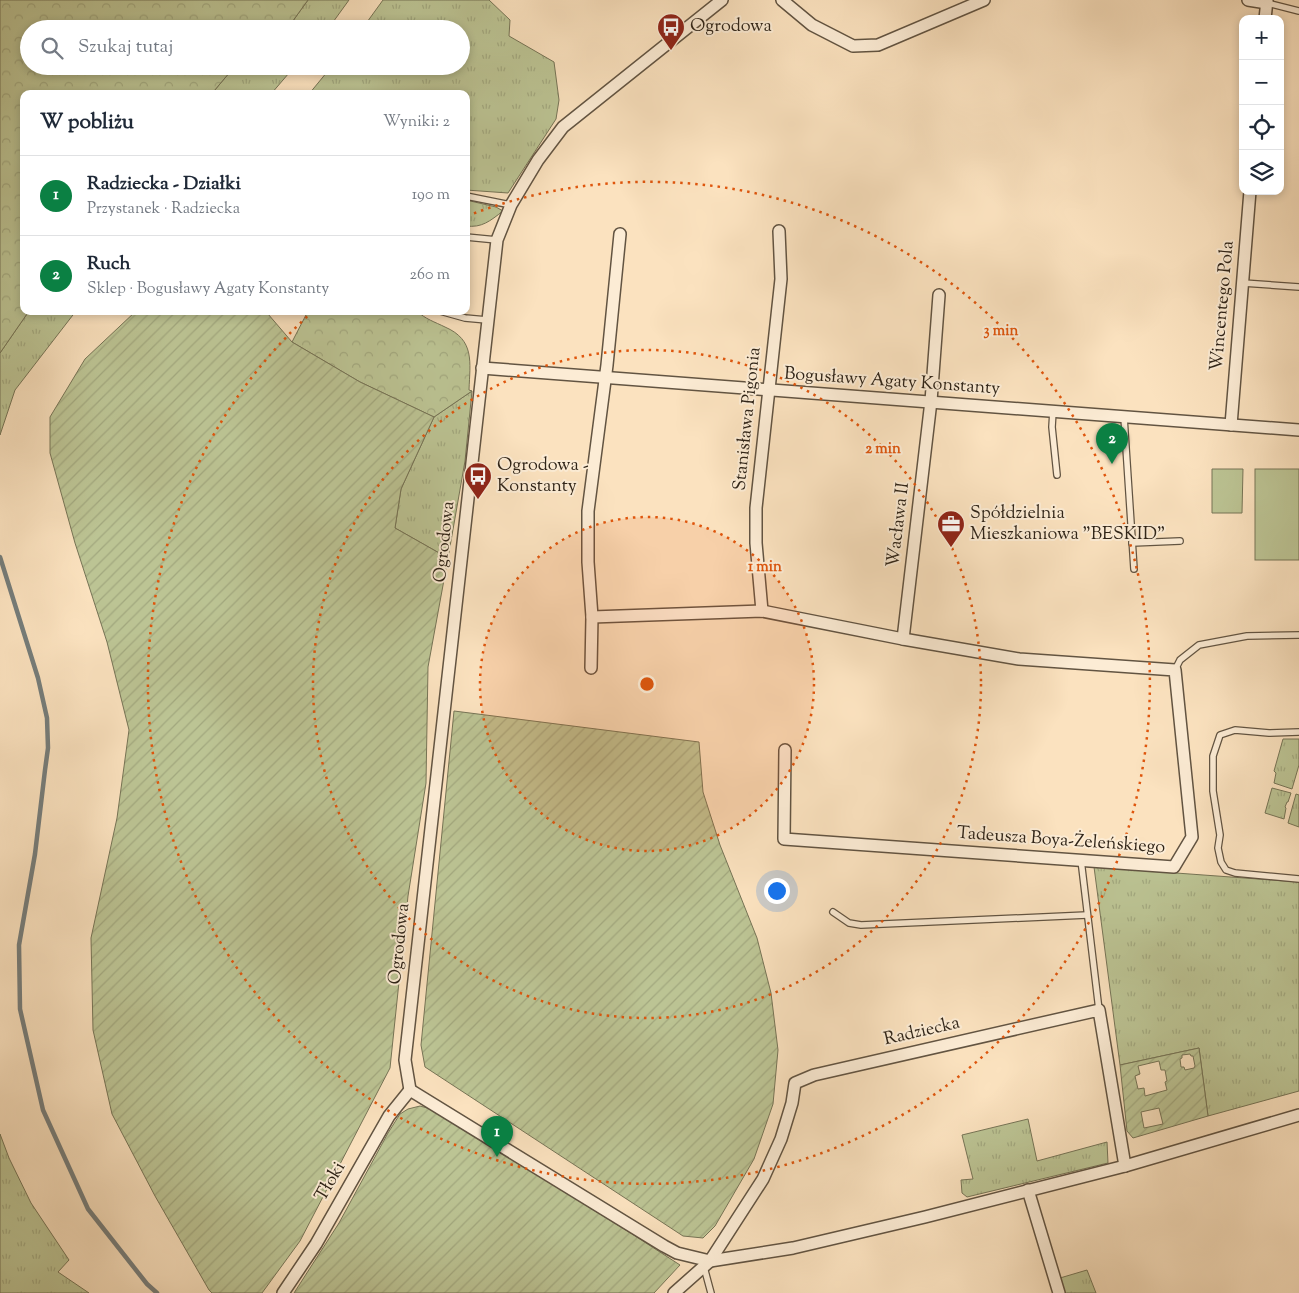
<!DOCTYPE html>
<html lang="pl">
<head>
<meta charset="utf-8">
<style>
  :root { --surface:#fff; --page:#f6f6f7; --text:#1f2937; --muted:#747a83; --line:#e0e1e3; --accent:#0b8043 }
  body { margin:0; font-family:"Sorts Mill Goudy",serif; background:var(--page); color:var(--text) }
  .controls { position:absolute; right:15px; top:15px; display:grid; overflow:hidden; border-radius:10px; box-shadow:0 2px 8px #0003 }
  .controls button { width:45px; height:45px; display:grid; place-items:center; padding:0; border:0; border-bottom:1px solid var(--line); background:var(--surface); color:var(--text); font:25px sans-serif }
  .you { position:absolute; left:776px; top:890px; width:18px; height:18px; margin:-12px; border:4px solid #fff; border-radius:50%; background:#1a73e8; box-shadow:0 0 0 8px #1a73e833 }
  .badge { display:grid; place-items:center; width:32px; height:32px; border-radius:50%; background:var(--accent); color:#fff; font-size:16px; font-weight:700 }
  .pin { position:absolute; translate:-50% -41px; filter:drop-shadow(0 1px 2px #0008) }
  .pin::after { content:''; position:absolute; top:26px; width:18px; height:15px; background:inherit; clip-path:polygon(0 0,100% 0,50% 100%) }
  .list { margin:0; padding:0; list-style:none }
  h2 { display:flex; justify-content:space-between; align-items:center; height:65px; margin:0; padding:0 20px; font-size:21px }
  h2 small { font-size:16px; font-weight:400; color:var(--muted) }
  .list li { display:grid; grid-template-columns:32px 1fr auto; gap:15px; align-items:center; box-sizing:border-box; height:80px; padding:0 20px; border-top:1px solid var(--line) }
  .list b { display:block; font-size:19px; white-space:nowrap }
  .list p { margin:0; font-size:16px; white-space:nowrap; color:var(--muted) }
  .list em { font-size:16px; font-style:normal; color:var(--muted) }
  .icon { flex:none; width:28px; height:28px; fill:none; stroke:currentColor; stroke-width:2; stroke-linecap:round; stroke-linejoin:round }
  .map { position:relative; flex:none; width:1299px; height:1293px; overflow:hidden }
  .search { position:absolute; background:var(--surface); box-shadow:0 2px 8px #0003; left:20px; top:20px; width:450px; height:55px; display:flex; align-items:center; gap:12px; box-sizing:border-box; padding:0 18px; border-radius:28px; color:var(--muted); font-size:19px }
  .panel { position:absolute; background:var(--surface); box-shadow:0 2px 8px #0003; left:20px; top:90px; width:450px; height:225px; border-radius:10px }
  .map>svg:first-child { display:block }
  .grass { fill:url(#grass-tufts); stroke:#767456 }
  .forest { fill:url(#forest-crowns); stroke:#767456 }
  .garden { fill:url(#garden-furrows); stroke:#767456; fill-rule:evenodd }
  .pitch { fill:#bcc494; stroke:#767456 }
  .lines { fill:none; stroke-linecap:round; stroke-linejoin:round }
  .stream { stroke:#767e7c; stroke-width:4.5 }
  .lane-casing { stroke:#625442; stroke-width:8 }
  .street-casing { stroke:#625442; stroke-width:14 }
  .lane { stroke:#fcecd5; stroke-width:5.5 }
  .street { stroke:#fcecd5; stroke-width:11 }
  .ring { fill:none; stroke:#df560d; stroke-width:2.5; stroke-dasharray:2.5 5 }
  .labels { text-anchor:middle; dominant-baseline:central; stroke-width:4; stroke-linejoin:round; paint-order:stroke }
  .poi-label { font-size:18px; fill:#2f2418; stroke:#fcecd5; text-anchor:start }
  .street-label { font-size:18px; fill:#2f2418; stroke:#fcecd5 }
  .centre { fill:#df560d; stroke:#fcecd5; stroke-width:2.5 }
  .ring-label { font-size:15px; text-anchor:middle; font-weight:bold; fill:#df560d; stroke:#fcecd5; stroke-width:4; stroke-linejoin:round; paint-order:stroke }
</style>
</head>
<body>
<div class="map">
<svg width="1299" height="1293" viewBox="0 0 1299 1293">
  <defs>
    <pattern id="grass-tufts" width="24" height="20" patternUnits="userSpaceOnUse" patternTransform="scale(1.25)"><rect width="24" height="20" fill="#bcc494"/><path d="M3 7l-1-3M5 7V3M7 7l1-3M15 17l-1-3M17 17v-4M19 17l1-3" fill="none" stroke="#a2a87f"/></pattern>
    <pattern id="forest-crowns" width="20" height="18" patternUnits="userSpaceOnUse" patternTransform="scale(1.25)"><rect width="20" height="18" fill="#bcc494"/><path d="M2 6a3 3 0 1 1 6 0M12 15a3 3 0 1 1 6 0" fill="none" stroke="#a2a87f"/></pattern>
    <pattern id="garden-furrows" width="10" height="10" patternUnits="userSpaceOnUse" patternTransform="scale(1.25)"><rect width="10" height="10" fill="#bcc494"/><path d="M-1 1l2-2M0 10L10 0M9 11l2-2" fill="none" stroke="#a2a87f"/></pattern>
  </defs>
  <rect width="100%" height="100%" fill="#fbe2bf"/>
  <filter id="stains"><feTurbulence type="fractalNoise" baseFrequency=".004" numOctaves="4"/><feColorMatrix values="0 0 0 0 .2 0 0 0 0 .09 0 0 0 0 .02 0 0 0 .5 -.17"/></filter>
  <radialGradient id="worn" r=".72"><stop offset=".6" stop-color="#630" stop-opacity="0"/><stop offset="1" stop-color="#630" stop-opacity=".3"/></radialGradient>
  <g class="grass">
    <polygon points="308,0 349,0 328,29 287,29"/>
    <polygon points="383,0 489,0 510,20 509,36 554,62 559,100 556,119 508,193 466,190 466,94 309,94 332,66 461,66 461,29 362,29"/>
    <polygon points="235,66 295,66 271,94 209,94 214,91"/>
    <path d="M466,200l30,7 7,4c-13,10 -21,17 -37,15z"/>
    <polygon points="29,311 76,311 15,390 0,435 0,353"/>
    <polygon points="472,391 465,461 448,558 395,528 401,489 434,417"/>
    <polygon points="1283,739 1299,739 1299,765 1292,789 1274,783 1276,773 1274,771"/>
    <polygon points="1272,788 1291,793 1288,802 1287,802 1285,807 1286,808 1284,819 1265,813"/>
    <polygon points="1296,794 1299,795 1299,827 1288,823"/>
    <polygon points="1094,867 1299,882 1299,1091 1208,1116 1199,1048 1120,1065"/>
    <polygon points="1028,1119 1037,1161 1107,1142 1108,1163 967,1197 962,1193 961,1180 973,1179 962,1135"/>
    <polygon points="0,1134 9,1158 31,1203 69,1260 58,1272 89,1293 0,1293"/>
    <polygon points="1087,1270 1096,1293 1064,1293 1060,1278"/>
  </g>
  <g class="forest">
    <polygon points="0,0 308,0 287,29 29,29 29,66 235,66 214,91 209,94 24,94 24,311 29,311 0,353"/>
    <path d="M308,311h109c8,8 18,11 28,16 30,13 25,35 24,63l3,1 -38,26 -74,-35 -68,-40z"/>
  </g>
  <g class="garden">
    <polygon points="136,311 263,311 268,314 292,342 360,382 434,417 401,489 395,528 448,558 428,667 426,783 408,896 390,1068 300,1241 262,1293 212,1293 209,1290 155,1196 112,1114 93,1030 91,938 117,818 129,730 107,642 75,543 50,453 50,417 85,359"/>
    <polygon points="454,711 699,742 703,792 720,845 757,938 771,993 778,1050 773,1104 754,1159 715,1226 703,1238 683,1236 425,1067 421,1045"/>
    <path d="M1199,1048l9,68 -75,22 -6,-7 -7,-66zM1190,1054l1,2h2l2,10 -1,2 -9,2 -1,-3h-3l-1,-8 2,-1v-3zM1159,1061l2,9h4l2,11 -2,1 2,8 -22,6 -1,-8 -6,1 -3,-13 5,-2 -2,-8zM1159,1108l4,16 -19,4 -3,-16z"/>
    <polygon points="420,1106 431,1109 629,1232 680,1265 654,1293 294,1293 339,1223 388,1133 400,1114 408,1109"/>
  </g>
  <g class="pitch">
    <polygon points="1212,469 1243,469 1242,513 1212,513"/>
    <rect x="1255" y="469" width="44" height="91"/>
  </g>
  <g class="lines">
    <polyline class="stream" points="0,557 38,678 47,718 48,748 45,770 35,854 19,945 20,1009 43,1110 88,1209 147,1284 157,1293"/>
    <g class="lane-casing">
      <g id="lane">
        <polyline points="1267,3 1299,11"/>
        <polyline points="466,196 511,205"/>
        <polyline points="466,237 497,240"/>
        <polyline points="1243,283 1299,287"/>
        <polyline points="440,311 465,318 487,320"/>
        <polyline points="1053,411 1052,427 1057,475"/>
        <polyline points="1124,417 1134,569"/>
        <polyline points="1132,543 1180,541"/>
        <polyline points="1175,670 1180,660 1199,645 1247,636 1299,635"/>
        <polyline points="1299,732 1269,733 1235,730 1220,735 1213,756 1213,791 1220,835 1218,848 1221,862 1226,870 1235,873 1299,879"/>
        <polyline points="1081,860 1099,1010"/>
        <polyline points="833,912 849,923 861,925 1087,915"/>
        <polyline points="704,1267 711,1293"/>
      </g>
    </g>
    <g class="street-casing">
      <g id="street">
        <polyline points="782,0 812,25 853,46 878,45 984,0"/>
        <polyline points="1248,0 1267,3"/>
        <polyline points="1265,19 1267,0"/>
        <polyline points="482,368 1299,430"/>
        <polyline points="1231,425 1250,191"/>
        <polyline points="762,611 756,543 756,508 781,279 779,231"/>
        <polyline points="592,617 762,611 903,639 1019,659 1175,670 1192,837 1174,867 784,839 785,750"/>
        <polyline points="903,639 931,401 939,295"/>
        <polyline points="591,668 592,617 588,562 588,511 607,365 620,234"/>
        <polyline points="410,1090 405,1060 497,240 511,205 538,160 563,127 722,0"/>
        <polyline points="410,1090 664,1246 677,1253 710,1261 793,1248 925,1217 1125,1166 1299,1115"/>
        <polyline points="1028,1190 1059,1293"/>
        <polyline points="283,1293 316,1244 389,1116 410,1090"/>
        <polyline points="674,1293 710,1261 763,1179 781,1139 792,1103 795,1083 814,1075 1099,1010 1125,1166"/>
      </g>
    </g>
    <use href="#lane" class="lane"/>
    <use href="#street" class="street"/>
  </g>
  <circle cx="647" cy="684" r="167" fill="#df560d" fill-opacity=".12"/>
  <g class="ring">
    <circle cx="647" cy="684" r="167"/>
    <circle cx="647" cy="684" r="334"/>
    <path d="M467 216A501 501 0 1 1 312 312"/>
  </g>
  <defs>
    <g id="bus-pin" transform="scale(1.4375)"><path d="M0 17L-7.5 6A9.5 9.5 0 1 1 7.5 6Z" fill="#8f2418" stroke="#fcecd5"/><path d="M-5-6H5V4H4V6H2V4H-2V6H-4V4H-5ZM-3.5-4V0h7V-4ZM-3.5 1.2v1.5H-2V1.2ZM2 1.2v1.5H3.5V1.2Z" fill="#fff"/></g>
    <g id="office-pin" transform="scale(1.4375)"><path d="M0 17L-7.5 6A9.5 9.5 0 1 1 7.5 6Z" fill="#8f2418" stroke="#fcecd5"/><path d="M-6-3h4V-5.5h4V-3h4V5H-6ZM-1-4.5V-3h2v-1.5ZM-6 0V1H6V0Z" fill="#fff"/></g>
  </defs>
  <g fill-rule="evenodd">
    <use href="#bus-pin" x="671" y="27"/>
    <use href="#bus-pin" x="478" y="476"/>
    <use href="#office-pin" x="951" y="524"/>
  </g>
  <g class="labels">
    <g class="poi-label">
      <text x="690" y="27">Ogrodowa</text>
      <text x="497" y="466">Ogrodowa -<tspan x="497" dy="21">Konstanty</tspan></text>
      <text x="970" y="514">Spółdzielnia<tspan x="970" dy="21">Mieszkaniowa "BESKID"</tspan></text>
    </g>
    <g class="street-label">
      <text transform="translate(1223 306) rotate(-85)">Wincentego Pola</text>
      <text transform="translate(892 382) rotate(4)">Bogusławy Agaty Konstanty</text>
      <text transform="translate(748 419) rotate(-84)">Stanisława Pigonia</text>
      <text transform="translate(899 525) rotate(-83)">Wacława II</text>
      <text transform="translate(445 542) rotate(-84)">Ogrodowa</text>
      <text transform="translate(1061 841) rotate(4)">Tadeusza Boya-Żeleńskiego</text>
      <text transform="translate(400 944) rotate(-84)">Ogrodowa</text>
      <text transform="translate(922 1032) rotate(-13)">Radziecka</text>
      <text transform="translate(331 1182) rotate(-60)">Tłoki</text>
    </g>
  </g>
  <circle cx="647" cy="684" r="8" class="centre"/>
  <g class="ring-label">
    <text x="1001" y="335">3 min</text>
    <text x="883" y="453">2 min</text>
    <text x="765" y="571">1 min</text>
  </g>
  <rect width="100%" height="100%" filter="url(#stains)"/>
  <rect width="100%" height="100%" fill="url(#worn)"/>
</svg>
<div class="controls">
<button>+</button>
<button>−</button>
<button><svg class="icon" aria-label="locate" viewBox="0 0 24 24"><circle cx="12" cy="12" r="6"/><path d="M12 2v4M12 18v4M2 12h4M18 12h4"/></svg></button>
<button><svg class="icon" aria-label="layers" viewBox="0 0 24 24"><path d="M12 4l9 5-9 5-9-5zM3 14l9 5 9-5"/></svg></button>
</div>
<div class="you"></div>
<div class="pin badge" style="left:497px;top:1157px">1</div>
<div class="pin badge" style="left:1112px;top:464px">2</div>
<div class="search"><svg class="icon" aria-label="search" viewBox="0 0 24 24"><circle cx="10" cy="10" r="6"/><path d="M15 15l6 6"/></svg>Szukaj tutaj</div>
<section class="panel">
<h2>W pobliżu<small>Wyniki: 2</small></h2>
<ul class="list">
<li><span class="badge">1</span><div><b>Radziecka - Działki</b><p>Przystanek · Radziecka</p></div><em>190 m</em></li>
<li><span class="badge">2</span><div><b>Ruch</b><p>Sklep · Bogusławy Agaty Konstanty</p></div><em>260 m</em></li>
</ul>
</section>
</div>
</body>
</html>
